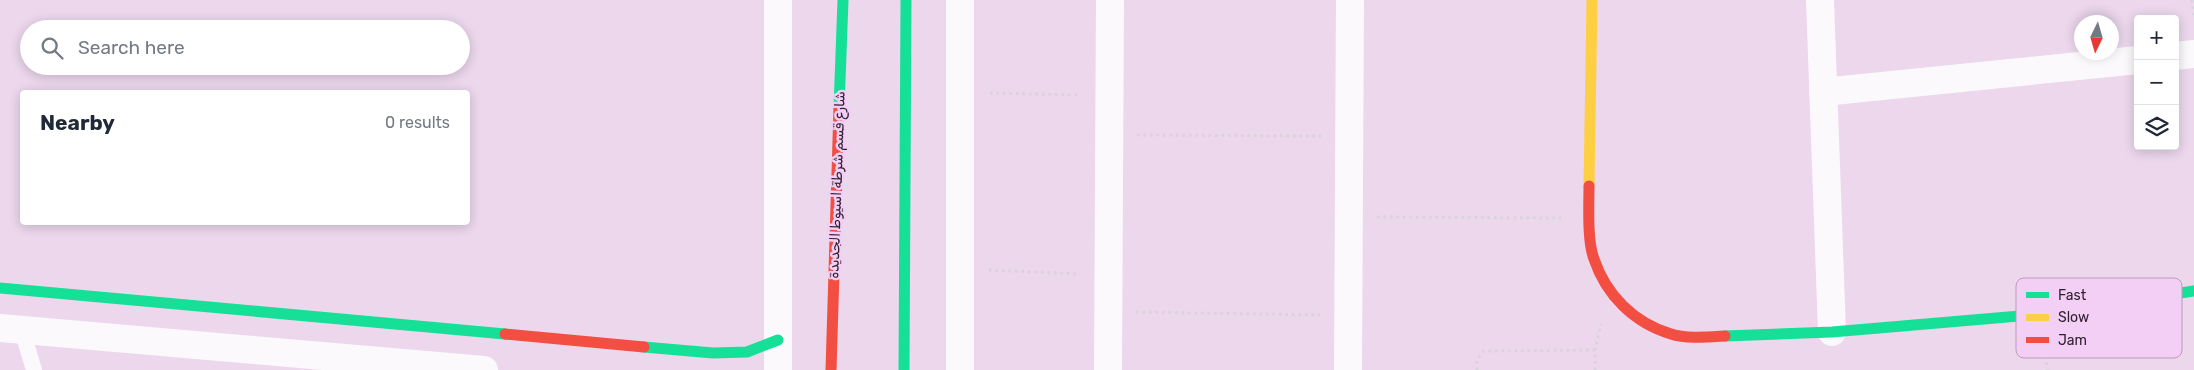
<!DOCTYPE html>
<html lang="en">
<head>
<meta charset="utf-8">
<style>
  :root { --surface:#fff; --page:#f2f2f3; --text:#1f2937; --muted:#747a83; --line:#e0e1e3 }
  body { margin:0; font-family:Rubik,"Noto Sans Arabic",sans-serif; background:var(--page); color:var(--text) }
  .controls { position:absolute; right:15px; top:15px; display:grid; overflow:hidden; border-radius:5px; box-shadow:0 2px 12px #0003 }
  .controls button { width:45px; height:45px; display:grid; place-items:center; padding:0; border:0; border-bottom:1px solid var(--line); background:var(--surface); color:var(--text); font:25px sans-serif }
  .compass { position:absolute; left:2074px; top:15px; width:45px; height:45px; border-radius:50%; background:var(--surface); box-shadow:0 2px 12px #0003; rotate:185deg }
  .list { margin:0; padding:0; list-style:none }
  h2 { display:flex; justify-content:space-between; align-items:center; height:65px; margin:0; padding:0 20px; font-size:21px }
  h2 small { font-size:16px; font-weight:400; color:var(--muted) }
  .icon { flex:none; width:28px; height:28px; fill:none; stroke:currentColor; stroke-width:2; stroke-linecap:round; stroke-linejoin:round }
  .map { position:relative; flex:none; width:2194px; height:370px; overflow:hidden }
  .search { position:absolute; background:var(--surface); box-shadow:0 2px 12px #0003; left:20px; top:20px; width:450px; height:55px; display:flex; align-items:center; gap:12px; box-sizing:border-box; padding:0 18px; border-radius:28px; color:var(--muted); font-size:19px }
  .panel { position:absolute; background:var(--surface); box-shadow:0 2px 12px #0003; left:20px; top:90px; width:450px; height:135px; border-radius:5px }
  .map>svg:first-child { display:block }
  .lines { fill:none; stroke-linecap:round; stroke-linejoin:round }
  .path { stroke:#d9d4d9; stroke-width:3; stroke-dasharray:2.5 4; stroke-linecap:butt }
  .lane { stroke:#fcf9fc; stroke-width:16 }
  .street { stroke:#fcf9fc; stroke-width:28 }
  .fast { stroke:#16e098; stroke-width:11 }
  .slow { stroke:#ffcf43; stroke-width:11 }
  .jam { stroke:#f24e42; stroke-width:11 }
  .labels { text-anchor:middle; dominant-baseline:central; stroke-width:5; stroke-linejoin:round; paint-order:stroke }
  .street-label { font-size:14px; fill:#2f212f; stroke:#f4cff5 }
  .key { fill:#f4cff5; stroke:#b99bba; stroke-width:1 }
  .key-label { font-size:14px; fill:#2f212f }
</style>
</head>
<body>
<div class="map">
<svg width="2194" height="370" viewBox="0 0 2194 370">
  <rect width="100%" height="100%" fill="#ecd7ed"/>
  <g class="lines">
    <g class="path">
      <polyline points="2192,0 2194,16"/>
      <polyline points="990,93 1081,95"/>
      <polyline points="1137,135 1321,136"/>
      <polyline points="1377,217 1561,218"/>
      <polyline points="989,270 1080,274"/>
      <polyline points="1136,312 1320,315"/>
      <polyline points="2045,343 2047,370"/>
      <polyline points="1477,370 1477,360 1484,351 1595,350"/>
      <polyline points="1595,370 1595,350 1601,324"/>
    </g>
    <polyline class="lane" points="22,330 34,370"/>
    <g class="street">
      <polyline points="1820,0 1832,332"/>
      <polyline points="2175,56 2194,54"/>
      <polyline points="1823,92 2138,60"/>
      <polyline points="0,328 484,370"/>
      <polyline points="778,370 778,0"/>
      <polyline points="960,370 960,0"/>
      <polyline points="1108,370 1110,0"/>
      <polyline points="1348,370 1350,0"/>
    </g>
    <g class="fast">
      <polyline points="839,108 843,0"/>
      <polyline points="0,288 505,334"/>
      <polyline points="1725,336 1832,332 2042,314 2194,291"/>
      <polyline points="644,347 713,353 747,352 778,340"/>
      <polyline points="904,370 906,0"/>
    </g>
    <polyline class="slow" points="1589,186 1592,0"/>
    <g class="jam">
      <path d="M1589,186c0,20 -2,55 5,73 12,36 40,64 77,75 15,5 37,3 54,2"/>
      <polyline points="505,334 644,347"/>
      <polyline points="831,370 839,108"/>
    </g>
  </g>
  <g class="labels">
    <g class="street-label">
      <text transform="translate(837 185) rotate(-88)">شارع قسم شرطة اسيوط الجديدة</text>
    </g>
  </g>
  <rect x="2016" y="278" width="166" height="80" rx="8" class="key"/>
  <rect x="2026" y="292" width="23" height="6" fill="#16e098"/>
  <rect x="2026" y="314" width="23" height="7" fill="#ffcf43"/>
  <rect x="2026" y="337" width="23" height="6" fill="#f24e42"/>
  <g class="key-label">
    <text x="2058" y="300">Fast</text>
    <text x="2058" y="322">Slow</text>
    <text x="2058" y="345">Jam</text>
  </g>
</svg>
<div class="controls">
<button>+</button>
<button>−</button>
<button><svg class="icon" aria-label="layers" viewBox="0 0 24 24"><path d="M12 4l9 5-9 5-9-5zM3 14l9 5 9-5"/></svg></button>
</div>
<svg class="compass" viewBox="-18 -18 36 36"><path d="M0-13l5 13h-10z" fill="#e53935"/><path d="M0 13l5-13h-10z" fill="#747a83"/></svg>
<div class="search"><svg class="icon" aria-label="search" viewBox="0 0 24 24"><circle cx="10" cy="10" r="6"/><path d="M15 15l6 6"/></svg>Search here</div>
<section class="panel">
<h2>Nearby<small>0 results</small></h2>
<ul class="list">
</ul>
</section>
</div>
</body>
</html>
